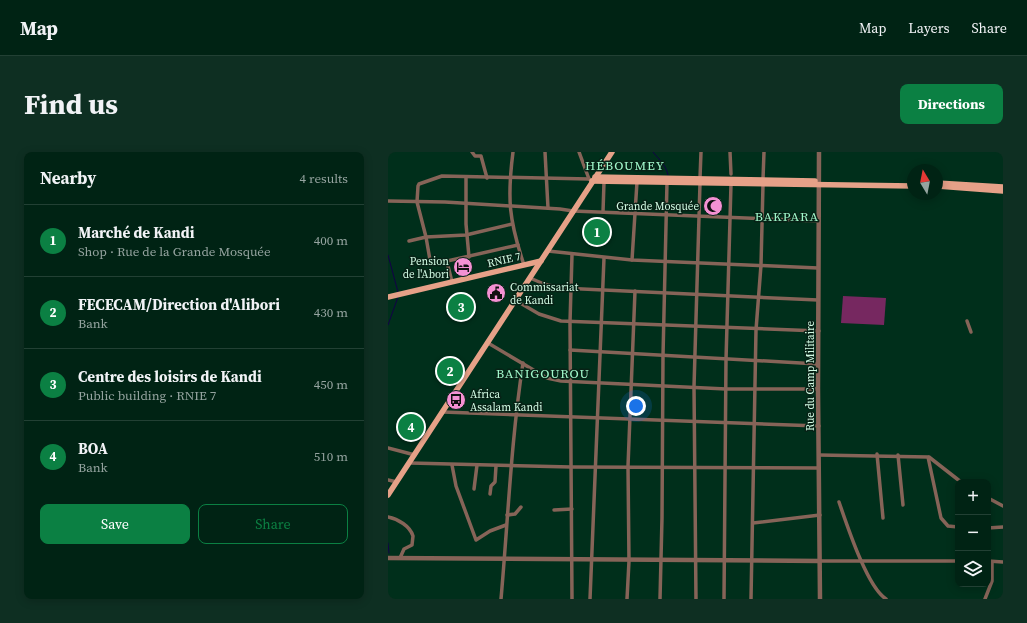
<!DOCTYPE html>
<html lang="en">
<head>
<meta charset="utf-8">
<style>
  :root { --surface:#002314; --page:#0e2f22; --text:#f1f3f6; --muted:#95a4a0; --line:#224034; --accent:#0b8043 }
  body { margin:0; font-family:"Source Serif 4",serif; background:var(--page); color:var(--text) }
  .controls { position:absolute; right:12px; bottom:12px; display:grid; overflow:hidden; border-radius:8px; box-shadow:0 2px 10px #0003 }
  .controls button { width:36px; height:36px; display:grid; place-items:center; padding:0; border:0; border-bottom:1px solid var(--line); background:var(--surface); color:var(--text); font:20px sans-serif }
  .compass { position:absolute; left:519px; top:12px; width:36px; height:36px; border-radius:50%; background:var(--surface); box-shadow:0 2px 10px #0003; rotate:350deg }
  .you { position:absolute; left:248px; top:254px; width:14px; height:14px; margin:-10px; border:3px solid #fff; border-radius:50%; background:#1a73e8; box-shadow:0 0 0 6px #1a73e833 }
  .badge { display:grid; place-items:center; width:26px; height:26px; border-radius:50%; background:var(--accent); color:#fff; font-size:13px; font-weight:700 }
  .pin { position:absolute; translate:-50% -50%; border:2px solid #fff; box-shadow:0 1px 4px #0006 }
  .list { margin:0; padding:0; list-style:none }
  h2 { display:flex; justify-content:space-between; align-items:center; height:52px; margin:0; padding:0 16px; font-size:17px }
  h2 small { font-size:13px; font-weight:400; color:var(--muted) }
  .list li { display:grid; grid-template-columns:26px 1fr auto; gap:12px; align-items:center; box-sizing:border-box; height:72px; padding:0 16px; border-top:1px solid var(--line) }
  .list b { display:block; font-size:15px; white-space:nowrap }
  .list p { margin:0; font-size:13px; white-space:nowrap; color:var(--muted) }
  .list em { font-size:13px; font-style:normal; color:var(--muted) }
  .actions { display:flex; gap:8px; padding:12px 16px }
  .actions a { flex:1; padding:9px 0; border:1px solid var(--accent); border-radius:8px; text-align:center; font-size:14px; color:var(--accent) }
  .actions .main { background:var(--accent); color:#fff }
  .icon { flex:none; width:22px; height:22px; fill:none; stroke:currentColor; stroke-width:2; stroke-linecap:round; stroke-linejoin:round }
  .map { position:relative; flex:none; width:615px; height:447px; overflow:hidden; border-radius:8px }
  header { display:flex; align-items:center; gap:24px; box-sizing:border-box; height:56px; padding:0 20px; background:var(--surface); border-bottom:1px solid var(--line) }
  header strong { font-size:19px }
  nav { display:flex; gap:22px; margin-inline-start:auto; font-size:14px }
  .intro { display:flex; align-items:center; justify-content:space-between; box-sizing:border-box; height:96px; padding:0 24px }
  h1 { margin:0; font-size:28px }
  .button { padding:10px 18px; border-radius:8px; background:var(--accent); color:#fff; font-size:14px; font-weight:700 }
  main { display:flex; gap:24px; padding:0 24px }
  aside { flex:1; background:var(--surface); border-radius:8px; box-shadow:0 2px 10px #0003 }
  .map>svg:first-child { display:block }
  .green { fill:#762860 }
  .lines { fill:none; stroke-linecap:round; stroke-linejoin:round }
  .stream { stroke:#120048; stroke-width:1 }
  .minor { stroke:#866458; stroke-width:3.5 }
  .tertiary { stroke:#866458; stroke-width:4.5 }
  .primary { stroke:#e6a188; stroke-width:5.5 }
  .labels { text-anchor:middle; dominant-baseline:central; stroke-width:3; stroke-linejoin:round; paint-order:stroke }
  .poi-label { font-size:11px; fill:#d3fce5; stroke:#072216; text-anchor:end }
  .street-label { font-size:11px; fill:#d3fce5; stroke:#072216 }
  .quarter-label { font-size:13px; letter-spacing:1px; fill:#a1f8cb; stroke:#072216 }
</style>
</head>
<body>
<header>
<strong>Map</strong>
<nav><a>Map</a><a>Layers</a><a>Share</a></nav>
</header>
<div class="intro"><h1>Find us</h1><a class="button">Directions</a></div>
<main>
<aside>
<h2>Nearby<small>4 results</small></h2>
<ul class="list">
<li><span class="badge">1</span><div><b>Marché de Kandi</b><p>Shop · Rue de la Grande Mosquée</p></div><em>400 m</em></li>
<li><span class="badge">2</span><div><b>FECECAM/Direction d'Alibori</b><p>Bank</p></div><em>430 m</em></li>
<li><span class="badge">3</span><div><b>Centre des loisirs de Kandi</b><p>Public building · RNIE 7</p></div><em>450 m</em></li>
<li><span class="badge">4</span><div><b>BOA</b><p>Bank</p></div><em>510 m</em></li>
</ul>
<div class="actions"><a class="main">Save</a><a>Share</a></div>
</aside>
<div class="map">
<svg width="615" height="447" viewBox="0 0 615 447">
  <rect width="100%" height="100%" fill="#002f1b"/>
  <polygon class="green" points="455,144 498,146 496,173 453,171"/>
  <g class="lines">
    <g class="stream">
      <path d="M265,0c7,9 12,11 15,23"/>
      <polyline points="0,103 10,140"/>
      <polyline points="0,173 10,145"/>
      <polyline points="0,391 1,401"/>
    </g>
    <g class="minor">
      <polyline points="84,0 87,4 93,4 99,26"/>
      <path d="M125,0c-6,47 -4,68 11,113"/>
      <polyline points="157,0 160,56"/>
      <polyline points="191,0 201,27"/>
      <polyline points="342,0 343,22"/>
      <polyline points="78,26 78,72 81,105"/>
      <polyline points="312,26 313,0"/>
      <polyline points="375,27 376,0"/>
      <polyline points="0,49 57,50 172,57 185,59 431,69"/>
      <polyline points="215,60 216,30"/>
      <polyline points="21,89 38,85 78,83 124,72"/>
      <polyline points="130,93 46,112 42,108 38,85 29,50 30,34 31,32 54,24 201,27 204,29"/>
      <polyline points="160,99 244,108 430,116"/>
      <polyline points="184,103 182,170 184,447"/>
      <polyline points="244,108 249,30"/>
      <polyline points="59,110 64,130"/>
      <polyline points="142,126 156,132 173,136 430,148"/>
      <polyline points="127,148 151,162 173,169 431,179"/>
      <polyline points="579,169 583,180"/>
      <polyline points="100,191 159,226 173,229 338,237 430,237"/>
      <polyline points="182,198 430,212"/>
      <polyline points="55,260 431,274"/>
      <polyline points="0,296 27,303"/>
      <polyline points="489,302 495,366"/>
      <polyline points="431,303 540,305 553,366 560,374 570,375"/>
      <polyline points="510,303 515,353"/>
      <polyline points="541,305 573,330"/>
      <polyline points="22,311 183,315 431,316"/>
      <polyline points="64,313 68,334 88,388 102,379 118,373"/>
      <polyline points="0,328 9,330"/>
      <polyline points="86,337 89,313"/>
      <polyline points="102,342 103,334 107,330 108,314"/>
      <polyline points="600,346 615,354"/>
      <path d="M451,350c8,23 28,85 47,97"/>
      <polyline points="166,358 184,357"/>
      <polyline points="119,363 127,362 133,355"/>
      <path d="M0,365c10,2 22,9 25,19l-1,9 -8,4 -4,9"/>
      <polyline points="365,371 432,363"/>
      <polyline points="600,376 615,375"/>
      <polyline points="432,409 570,409"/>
      <polyline points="600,409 615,410"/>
      <path d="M113,447c7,-79 10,-158 22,-236"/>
      <polyline points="202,447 216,106"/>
      <polyline points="239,447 241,409 240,314 247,139"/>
      <polyline points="272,447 274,366 275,204 279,30"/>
      <polyline points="308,447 306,235 312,31"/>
      <polyline points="336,447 338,208 343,32"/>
      <polyline points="363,447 368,178 373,113 375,33"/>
      <polyline points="597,447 604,429 604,410"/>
    </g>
    <g class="tertiary">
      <polyline points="431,0 430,237 432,447"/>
      <polyline points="0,406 432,409"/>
    </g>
    <g class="primary">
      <polyline points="207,25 427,29"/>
      <polyline points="204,29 525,34"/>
      <polyline points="549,31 615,35"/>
      <polyline points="549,34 615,39"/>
      <polyline points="0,145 153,109"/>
      <polyline points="0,343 224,0"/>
    </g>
  </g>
  <defs>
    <g id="mosque-disc" transform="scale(1)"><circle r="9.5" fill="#f491d3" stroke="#072216"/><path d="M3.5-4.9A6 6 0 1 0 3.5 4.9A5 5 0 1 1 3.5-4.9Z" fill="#111"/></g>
    <g id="hotel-disc" transform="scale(1)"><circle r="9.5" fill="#f491d3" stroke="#072216"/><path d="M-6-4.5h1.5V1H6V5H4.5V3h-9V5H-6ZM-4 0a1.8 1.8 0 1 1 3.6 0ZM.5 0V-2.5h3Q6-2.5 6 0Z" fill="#111"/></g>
    <g id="civic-disc" transform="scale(1)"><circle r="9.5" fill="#f491d3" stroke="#072216"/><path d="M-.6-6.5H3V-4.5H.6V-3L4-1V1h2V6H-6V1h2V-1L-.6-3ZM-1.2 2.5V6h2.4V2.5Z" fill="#111"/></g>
    <g id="bus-disc" transform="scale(1)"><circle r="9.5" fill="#f491d3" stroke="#072216"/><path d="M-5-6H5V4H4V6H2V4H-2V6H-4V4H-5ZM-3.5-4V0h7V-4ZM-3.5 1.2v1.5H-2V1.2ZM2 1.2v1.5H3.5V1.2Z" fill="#111"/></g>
  </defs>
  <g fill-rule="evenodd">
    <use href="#mosque-disc" x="325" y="54"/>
    <use href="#hotel-disc" x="75" y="115"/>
    <use href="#civic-disc" x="108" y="141"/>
    <use href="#bus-disc" x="68" y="248"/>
  </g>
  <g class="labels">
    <g class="poi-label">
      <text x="311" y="54">Grande Mosquée</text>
      <text x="61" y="109">Pension<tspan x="61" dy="13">de l'Abori</tspan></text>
      <text x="122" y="135" text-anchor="start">Commissariat<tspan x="122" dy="13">de Kandi</tspan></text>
      <text x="82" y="242" text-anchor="start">Africa<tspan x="82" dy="13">Assalam Kandi</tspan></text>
    </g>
    <g class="street-label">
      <text transform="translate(116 108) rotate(-13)">RNIE 7</text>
      <text transform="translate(422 224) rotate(-90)">Rue du Camp Militaire</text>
    </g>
    <g class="quarter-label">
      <text x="237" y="13">HÉBOUMEY</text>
      <text x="399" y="64">BAKPARA</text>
      <text x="155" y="221">BANIGOUROU</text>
    </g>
  </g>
</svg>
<div class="controls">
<button>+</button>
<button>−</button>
<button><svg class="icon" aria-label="layers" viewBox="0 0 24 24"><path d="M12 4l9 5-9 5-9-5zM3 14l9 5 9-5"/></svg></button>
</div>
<svg class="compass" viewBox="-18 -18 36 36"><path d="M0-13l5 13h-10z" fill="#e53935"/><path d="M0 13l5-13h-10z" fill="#95a4a0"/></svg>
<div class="you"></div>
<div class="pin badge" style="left:209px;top:80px">1</div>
<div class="pin badge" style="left:62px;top:219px">2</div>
<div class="pin badge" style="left:73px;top:155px">3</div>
<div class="pin badge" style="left:23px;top:275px">4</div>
</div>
</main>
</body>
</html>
